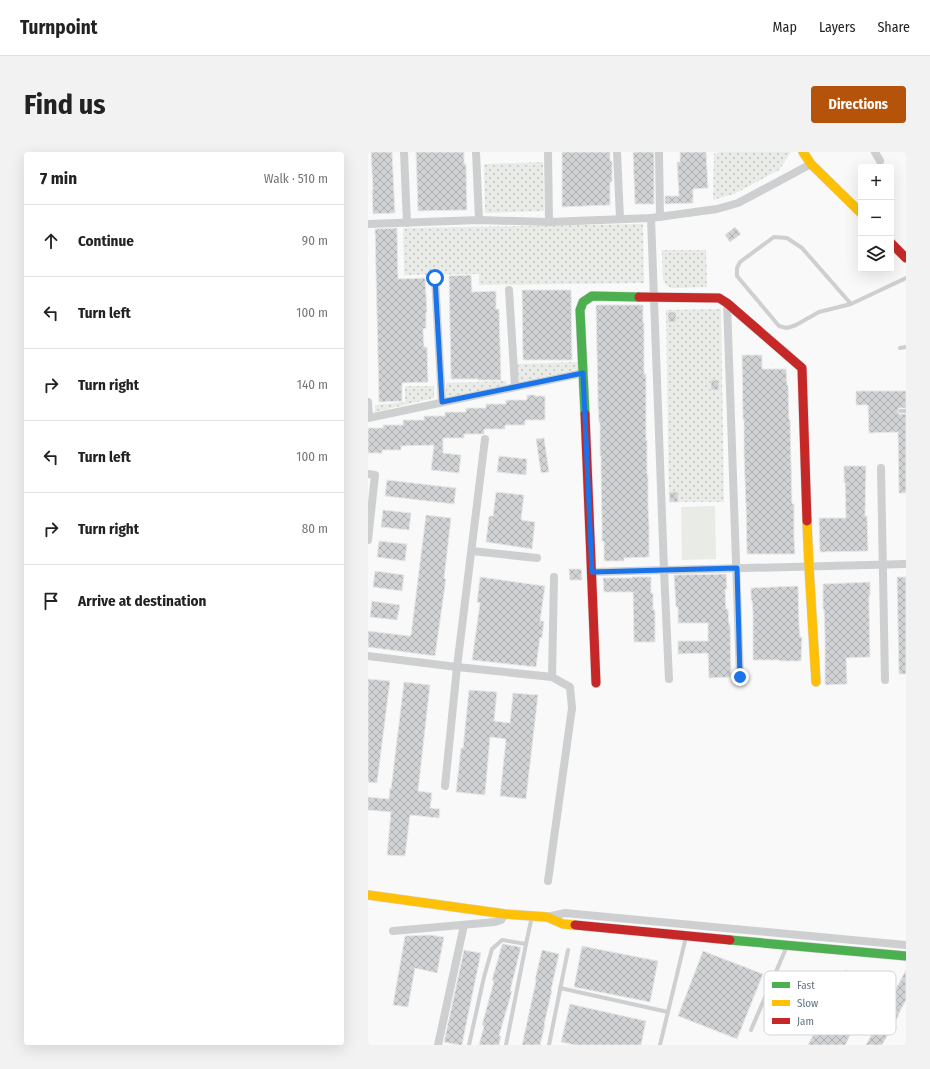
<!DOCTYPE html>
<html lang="en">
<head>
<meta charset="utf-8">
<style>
  :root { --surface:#fff; --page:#f2f2f2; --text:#222; --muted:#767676; --line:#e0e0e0; --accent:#b45309 }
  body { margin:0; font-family:"Fira Sans Condensed",sans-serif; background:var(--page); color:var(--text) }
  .controls { position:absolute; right:12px; top:12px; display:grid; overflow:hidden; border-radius:4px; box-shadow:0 4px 16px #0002 }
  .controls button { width:36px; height:36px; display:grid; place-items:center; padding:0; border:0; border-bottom:1px solid var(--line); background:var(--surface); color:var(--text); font:20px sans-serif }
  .stop { position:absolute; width:12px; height:12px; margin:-9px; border:3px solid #1a73e8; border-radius:50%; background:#fff }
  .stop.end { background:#1a73e8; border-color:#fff; box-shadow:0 1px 4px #0008 }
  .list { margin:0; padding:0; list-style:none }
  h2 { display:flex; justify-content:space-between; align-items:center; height:52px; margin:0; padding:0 16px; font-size:17px }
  h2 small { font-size:13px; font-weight:400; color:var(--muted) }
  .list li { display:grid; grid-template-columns:26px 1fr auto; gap:12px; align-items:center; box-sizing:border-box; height:72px; padding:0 16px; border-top:1px solid var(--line) }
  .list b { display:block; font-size:15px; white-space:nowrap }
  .list em { font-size:13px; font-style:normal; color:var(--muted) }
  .icon { flex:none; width:22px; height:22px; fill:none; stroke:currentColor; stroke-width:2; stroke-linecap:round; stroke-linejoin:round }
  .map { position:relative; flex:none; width:538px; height:893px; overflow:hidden; border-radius:4px }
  header { display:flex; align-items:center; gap:24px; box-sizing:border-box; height:56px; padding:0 20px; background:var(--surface); border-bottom:1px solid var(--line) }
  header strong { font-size:19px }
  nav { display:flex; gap:22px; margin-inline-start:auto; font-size:14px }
  .intro { display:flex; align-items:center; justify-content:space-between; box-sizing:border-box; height:96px; padding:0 24px }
  h1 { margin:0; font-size:28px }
  .button { padding:10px 18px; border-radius:4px; background:var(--accent); color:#fff; font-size:14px; font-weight:700 }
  main { display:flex; gap:24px; padding:0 24px }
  aside { flex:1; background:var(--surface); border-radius:4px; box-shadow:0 4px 16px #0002 }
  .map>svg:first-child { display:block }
  .grass { fill:url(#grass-dots) }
  .green { fill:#e8ebe6 }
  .building { fill:url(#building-cross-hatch); stroke:#e8e8e8 }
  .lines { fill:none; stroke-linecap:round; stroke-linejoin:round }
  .fast-casing { stroke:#d5d6d7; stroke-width:10 }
  .slow-casing { stroke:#d5d6d7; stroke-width:10 }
  .jam-casing { stroke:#d5d6d7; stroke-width:10 }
  .lane { stroke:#cecfd0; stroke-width:4 }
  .street { stroke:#cecfd0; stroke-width:8 }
  .fast { stroke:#4caf50; stroke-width:9 }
  .slow { stroke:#ffc107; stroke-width:9 }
  .jam { stroke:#c62828; stroke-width:9 }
  .route { stroke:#1a73e8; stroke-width:5 }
  .key { fill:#fff; stroke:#d1d6da; stroke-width:1 }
  .key-label { font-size:11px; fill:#657683 }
</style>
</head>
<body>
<header>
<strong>Turnpoint</strong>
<nav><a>Map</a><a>Layers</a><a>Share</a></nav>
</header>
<div class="intro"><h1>Find us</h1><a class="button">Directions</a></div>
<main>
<aside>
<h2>7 min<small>Walk · 510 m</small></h2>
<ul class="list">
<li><svg class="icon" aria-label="ahead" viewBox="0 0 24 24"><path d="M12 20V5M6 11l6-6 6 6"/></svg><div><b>Continue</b></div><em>90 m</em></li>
<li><svg class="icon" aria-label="left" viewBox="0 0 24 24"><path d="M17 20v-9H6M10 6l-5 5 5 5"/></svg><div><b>Turn left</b></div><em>100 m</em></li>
<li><svg class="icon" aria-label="right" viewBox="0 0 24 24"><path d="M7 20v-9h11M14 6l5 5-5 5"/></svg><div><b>Turn right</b></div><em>140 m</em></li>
<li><svg class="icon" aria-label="left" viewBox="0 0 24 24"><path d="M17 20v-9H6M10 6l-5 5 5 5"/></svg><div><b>Turn left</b></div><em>100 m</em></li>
<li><svg class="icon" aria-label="right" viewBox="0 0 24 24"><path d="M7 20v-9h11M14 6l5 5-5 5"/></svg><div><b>Turn right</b></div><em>80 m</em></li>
<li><svg class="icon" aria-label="arrive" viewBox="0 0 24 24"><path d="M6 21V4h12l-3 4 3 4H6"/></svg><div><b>Arrive at destination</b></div></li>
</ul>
</aside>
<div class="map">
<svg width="538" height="893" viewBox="0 0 538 893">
  <defs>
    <pattern id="grass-dots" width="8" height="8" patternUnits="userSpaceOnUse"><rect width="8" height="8" fill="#e8ebe6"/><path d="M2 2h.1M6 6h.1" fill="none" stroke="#c0c3c0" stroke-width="1.8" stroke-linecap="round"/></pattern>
    <pattern id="building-cross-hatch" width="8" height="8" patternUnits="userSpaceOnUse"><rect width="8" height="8" fill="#d0d2d3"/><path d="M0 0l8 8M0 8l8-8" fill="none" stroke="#acafb1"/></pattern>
  </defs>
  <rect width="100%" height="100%" fill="#f9f9f9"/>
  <g class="grass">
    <polygon points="352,0 423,0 411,18 366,42 345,48 346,2"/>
    <polygon points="175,10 176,59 117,61 116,12"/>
    <polygon points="275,72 276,131 111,133 111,122 36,123 35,76"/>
    <polygon points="294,98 338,98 339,135 304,136 299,134 295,128"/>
    <polygon points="353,157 356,350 301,350 298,158"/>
    <polygon points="210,210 211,217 151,230 149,212"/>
    <polygon points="138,229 139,233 78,246 78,231"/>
    <polygon points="37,234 66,234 66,246 7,260 7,253 37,250"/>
  </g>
  <polygon class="green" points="347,354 348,407 314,408 313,355"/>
  <g class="building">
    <polygon points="3,0 24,0 27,61 5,62 4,38 5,38"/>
    <polygon points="48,0 96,0 96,12 98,12 99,58 50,59"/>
    <polygon points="194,0 242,0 242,9 244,9 244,30 242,30 242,53 194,55"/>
    <polygon points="265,0 286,0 286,52 267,52"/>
    <polygon points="312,0 338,0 340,36 325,37 325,51 297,52 297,44 311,44 309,10 312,10"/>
    <polygon points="367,75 373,82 362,90 357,83"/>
    <polygon points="29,76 30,127 57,126 59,160 58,160 58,176 55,177 56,195 59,195 60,230 34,231 34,249 11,250 7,77"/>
    <polygon points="103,123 104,140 128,139 128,157 131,157 133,228 110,228 110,227 83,227 81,124"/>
    <polygon points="154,138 203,138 204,208 155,208"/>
    <polygon points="228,153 275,153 275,171 276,171 276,222 278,222 278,288 279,288 279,322 280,322 280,356 281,372 281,405 256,406 256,409 236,409 236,389 234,389 234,373 233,320 233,304 232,304 232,271 231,271 230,253"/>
    <rect x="300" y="160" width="8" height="10"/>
    <polygon points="374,203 394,203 394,217 418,217 419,233 420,233 421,268 422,268 424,352 426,352 426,386 427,402 379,402 378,353 376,302 376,268 375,268"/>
    <rect x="343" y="228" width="8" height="10"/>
    <polygon points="488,239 538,239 538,256 531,256 529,259 531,262 538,262 538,341 531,341 530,280 501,281 500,253 488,253"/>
    <polygon points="159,243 167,243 167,244 177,244 177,268 157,268 157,273 137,273 137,277 116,277 116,282 96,282 96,286 75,286 75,301 93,303 91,321 63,318 66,293 33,294 33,298 14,298 14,301 0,301 0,276 15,276 15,273 35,273 35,268 56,268 56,264 77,264 77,260 98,260 98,256 118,256 118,252 138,252 138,248 159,248"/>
    <polygon points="176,286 181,320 173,321 168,287"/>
    <polygon points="131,304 159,307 158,323 129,320"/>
    <polygon points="476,314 498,314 497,364 499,364 500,399 452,400 451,366 478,366 477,330 476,330"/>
    <polygon points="19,328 88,336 86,352 17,344"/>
    <polygon points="128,340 156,343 153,368 167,370 164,397 118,390 121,364 125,364"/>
    <polygon points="301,340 310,340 310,350 302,350"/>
    <polygon points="15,358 43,361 41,378 13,375"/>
    <polygon points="58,363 83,366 76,427 78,427 67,504 0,495 0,479 42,484 43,483"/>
    <polygon points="11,389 39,392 37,409 9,405"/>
    <polygon points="201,417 213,417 214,428 202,428"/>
    <polygon points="7,419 36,423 34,439 5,435"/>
    <polygon points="358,422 359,437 357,437 358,457 360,457 361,473 362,473 363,525 341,526 340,501 310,502 310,489 340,489 340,471 310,471 310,455 308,455 306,423"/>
    <polygon points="112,425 177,434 172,469 176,469 174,486 172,485 168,515 104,508 112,451 109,450"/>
    <polygon points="264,425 283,425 283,441 285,441 285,458 287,458 287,490 266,490 265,440 236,440 235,426 264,426"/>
    <polygon points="529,425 538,425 538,522 531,522"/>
    <polygon points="502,430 502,443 501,443 501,455 502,505 478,506 479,532 457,533 457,483 456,457 455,457 455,432"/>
    <polygon points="430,434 431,473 432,485 434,485 433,509 412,509 412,508 385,508 385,460 384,448 383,448 383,436"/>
    <polygon points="4,449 32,453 29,468 2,465"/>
    <polygon points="0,527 22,529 9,631 0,630"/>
    <polygon points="36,530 62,533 50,639 64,641 62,656 72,657 71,666 42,663 37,704 19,703 23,660 0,658 0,645 21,647 22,636 23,637"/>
    <polygon points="101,538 129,540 126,569 142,571 145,541 170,543 158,647 132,644 138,587 122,585 117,643 88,640 93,596 95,596"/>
    <polygon points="62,783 76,785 69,821 47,816 40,855 25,853 37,784"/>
    <polygon points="135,792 153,795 142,839 144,839 131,884 133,884 131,893 111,893 116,874 114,873 126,829 124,828 134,793"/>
    <polygon points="214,794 290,809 282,850 206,835"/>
    <polygon points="96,798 113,801 98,873 94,893 91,893 76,890"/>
    <polygon points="174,798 191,802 183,838 184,838 176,873 177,873 172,893 154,893 168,829 167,828"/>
    <polygon points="335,799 395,822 369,887 310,864"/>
    <polygon points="477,818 508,834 477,893 440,893 449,875 447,874 469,834 468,834"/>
    <polygon points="538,818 538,848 530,863 531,863 514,893 498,893"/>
    <polygon points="202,852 278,869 273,893 207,893 193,890"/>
  </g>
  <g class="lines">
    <g class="fast-casing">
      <g id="fast">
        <polyline points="217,262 212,158 215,150 224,144 271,145"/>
        <polyline points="362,788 538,804"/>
      </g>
    </g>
    <g class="slow-casing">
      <g id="slow">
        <polyline points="435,0 443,12 493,61"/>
        <polyline points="439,369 441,415 448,530"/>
        <polyline points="0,743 137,762 179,765 195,772 207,773"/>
      </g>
    </g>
    <g class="jam-casing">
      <g id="jam">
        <polyline points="523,91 538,106"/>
        <polyline points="271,145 351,146 359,151 434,216 439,369"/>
        <polyline points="217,262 228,531"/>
        <polyline points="207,773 362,788"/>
      </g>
    </g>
    <g class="lane">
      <polyline points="483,152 434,96 419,86 406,85 372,110 369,116 369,124 411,174 419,176 428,173 451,160 483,152 538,126"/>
      <polyline points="532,196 538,195"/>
      <polyline points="532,259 538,259"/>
      <polyline points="192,836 300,860"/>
      <polyline points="383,878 419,794"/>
      <polyline points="101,893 116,825 124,797 134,788 158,792 164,764"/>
      <polyline points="138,893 158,792"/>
      <polyline points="181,893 200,798"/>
      <polyline points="292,893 318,785"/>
    </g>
    <g class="street">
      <polyline points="36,0 39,71"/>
      <polyline points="108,0 111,68"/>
      <polyline points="180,0 181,70"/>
      <polyline points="249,0 252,67"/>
      <polyline points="291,0 292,65"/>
      <polyline points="507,0 512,9"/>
      <polyline points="283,66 296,418 301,527"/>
      <polyline points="0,72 111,68 181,70 283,66 349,57 370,51 443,12"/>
      <polyline points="67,126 74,250"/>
      <polyline points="141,138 147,235"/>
      <polyline points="359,151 372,525"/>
      <polyline points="0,250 1,265"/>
      <polyline points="0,266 215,221"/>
      <polyline points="513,316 517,528"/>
      <polyline points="0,322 7,323 0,388"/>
      <polyline points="104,399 169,406"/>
      <polyline points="223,420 538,412"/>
      <polyline points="0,504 89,515 184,525"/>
      <polyline points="77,634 89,515 117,287"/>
      <polyline points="180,729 204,556 202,535 184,525 186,425"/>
      <polyline points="179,765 197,761 538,793"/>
      <polyline points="25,779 127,770 133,768 137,762"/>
      <polyline points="70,893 96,773"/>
    </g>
    <use href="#fast" class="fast"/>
    <use href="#slow" class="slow"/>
    <use href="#jam" class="jam"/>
  </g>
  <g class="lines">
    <polyline class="route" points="67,126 74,250 215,221 224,420 369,416 372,525"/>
  </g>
  <rect x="396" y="819" width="132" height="64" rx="6" class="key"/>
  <rect x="404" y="830" width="18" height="6" fill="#4caf50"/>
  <rect x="404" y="848" width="18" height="6" fill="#ffc107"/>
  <rect x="404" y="866" width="18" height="6" fill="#c62828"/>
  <g class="key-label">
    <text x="429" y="837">Fast</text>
    <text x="429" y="855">Slow</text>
    <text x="429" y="873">Jam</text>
  </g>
</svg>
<div class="controls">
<button>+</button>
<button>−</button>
<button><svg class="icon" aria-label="layers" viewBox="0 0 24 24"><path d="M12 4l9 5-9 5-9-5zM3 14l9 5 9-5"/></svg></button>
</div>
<div class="stop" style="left:67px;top:126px"></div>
<div class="stop end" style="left:372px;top:525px"></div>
</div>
</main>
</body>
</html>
